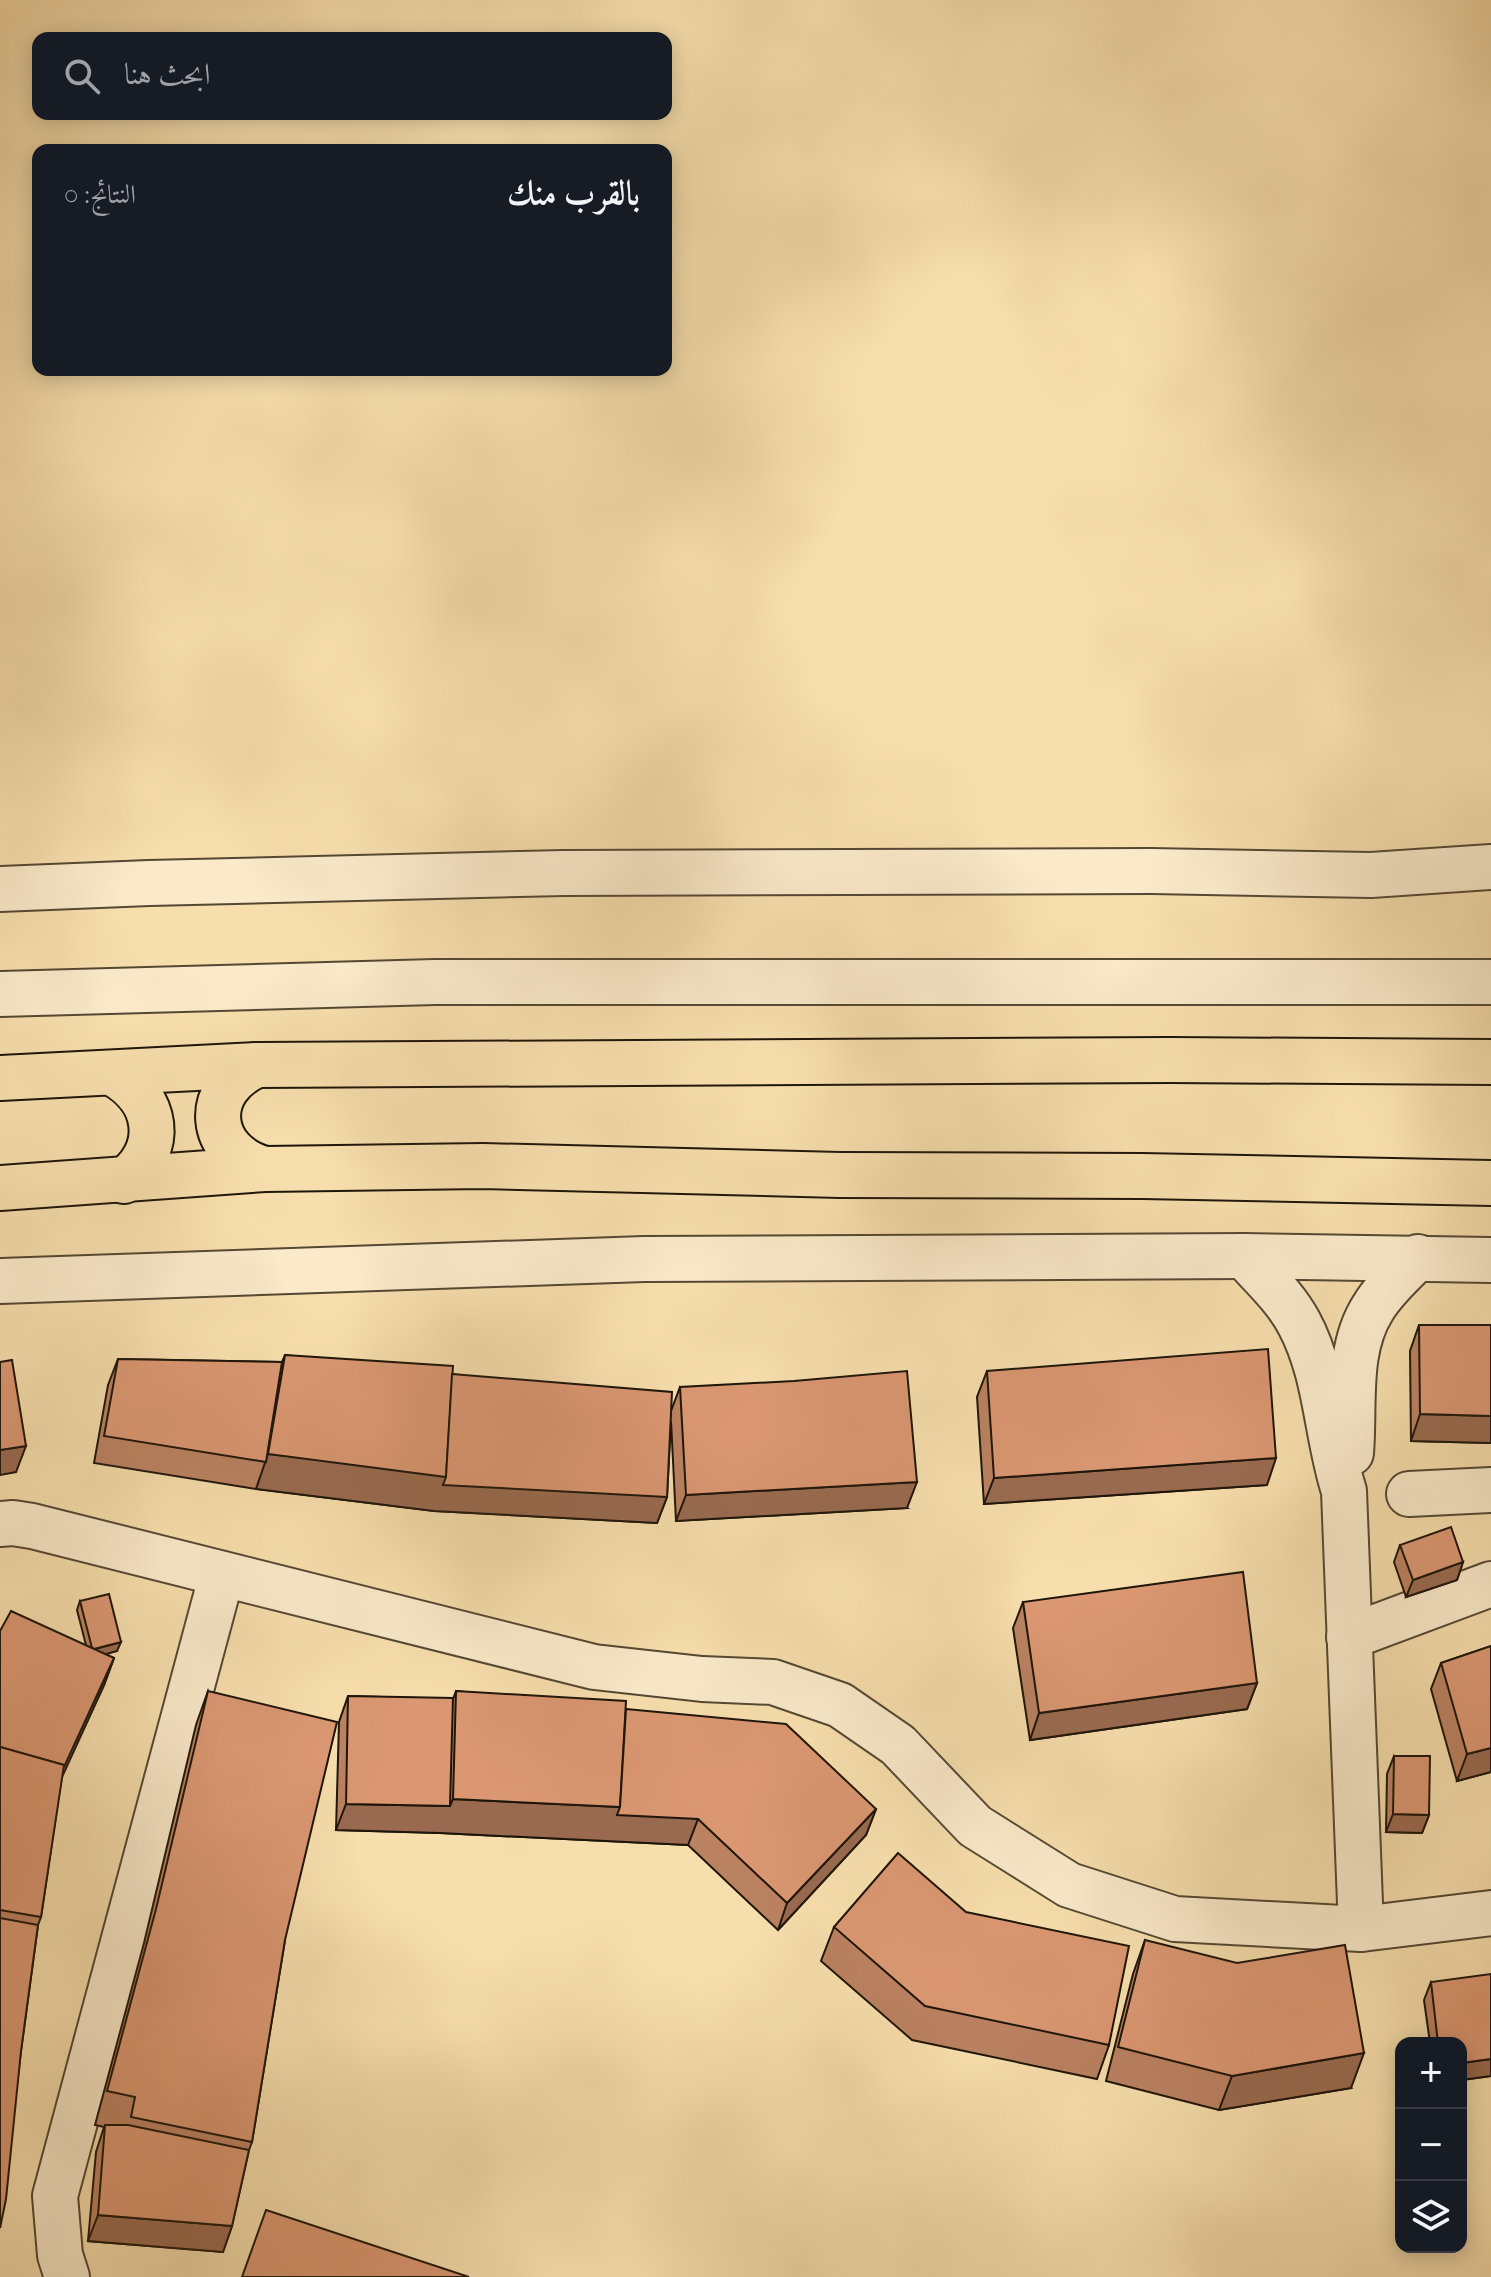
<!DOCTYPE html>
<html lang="ar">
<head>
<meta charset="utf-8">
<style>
  :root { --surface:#171b24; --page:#20242c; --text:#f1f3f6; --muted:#9ea1a6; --line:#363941 }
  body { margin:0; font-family:"IM FELL French Canon",Amiri,serif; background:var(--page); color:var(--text); direction:rtl }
  .controls { position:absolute; right:24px; bottom:24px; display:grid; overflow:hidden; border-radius:16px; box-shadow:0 4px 20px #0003 }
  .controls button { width:72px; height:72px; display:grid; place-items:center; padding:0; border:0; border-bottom:2px solid var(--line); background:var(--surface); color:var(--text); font:40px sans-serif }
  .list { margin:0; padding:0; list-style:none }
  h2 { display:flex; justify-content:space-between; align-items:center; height:104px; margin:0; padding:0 32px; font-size:34px }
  h2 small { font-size:26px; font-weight:400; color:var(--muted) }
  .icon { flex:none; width:44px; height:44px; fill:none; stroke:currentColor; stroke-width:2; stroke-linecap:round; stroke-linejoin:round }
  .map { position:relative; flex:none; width:1491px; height:2277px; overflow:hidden; direction:ltr }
  .search { position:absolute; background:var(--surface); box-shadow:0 4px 20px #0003; left:32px; top:32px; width:640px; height:88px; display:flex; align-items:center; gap:20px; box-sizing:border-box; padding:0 28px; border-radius:16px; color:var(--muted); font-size:30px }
  .panel { position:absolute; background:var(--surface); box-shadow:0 4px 20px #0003; left:32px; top:144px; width:640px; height:232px; border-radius:16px; direction:rtl }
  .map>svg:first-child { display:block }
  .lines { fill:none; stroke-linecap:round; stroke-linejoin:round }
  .minor-casing { stroke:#544833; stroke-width:48 }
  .major-casing { stroke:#1e150a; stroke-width:48 }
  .minor { stroke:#faeaca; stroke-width:44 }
  .major { stroke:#f7dfad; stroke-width:44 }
  .wall { fill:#bb8262; stroke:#1e150a; stroke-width:2 }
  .shaded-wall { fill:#996a50; stroke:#1e150a; stroke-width:2 }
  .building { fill:#da9772; stroke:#1e150a; stroke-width:2 }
</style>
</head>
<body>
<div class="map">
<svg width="1491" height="2277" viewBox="0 0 1491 2277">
  <rect width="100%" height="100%" fill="#f7dfad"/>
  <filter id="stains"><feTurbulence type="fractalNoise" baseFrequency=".0025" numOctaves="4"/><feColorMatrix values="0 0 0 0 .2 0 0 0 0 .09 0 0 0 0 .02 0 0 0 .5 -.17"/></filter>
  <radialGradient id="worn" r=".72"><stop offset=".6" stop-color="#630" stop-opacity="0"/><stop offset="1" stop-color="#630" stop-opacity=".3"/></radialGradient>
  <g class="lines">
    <g class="minor-casing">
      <g id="minor">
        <polyline points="0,889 149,883 564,873 1151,871 1371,875 1491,867"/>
        <polyline points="0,994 435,982 1491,982"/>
        <path d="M1244,1256c19,21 41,41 55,67 28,52 27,113 45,168l17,438"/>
        <polyline points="0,1281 644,1259 1244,1256 1491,1260"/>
        <path d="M1351,1453c4,-47 -5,-103 22,-145 12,-20 30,-35 45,-51"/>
        <polyline points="1409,1494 1491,1490"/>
        <polyline points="0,1524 13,1523 32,1526 594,1667 702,1679 773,1682 840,1705 898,1745 975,1826 1069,1885 1175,1919 1361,1929 1491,1913"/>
        <polyline points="1349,1637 1491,1584"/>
        <polyline points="67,2277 60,2255 55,2196 222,1574"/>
      </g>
    </g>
    <g class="major-casing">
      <g id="major">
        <path d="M257,1065c-56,24 -50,88 8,104"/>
        <path d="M114,1074c44,25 52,74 10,107"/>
        <polyline points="0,1078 257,1065 1170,1060 1491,1062"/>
        <polyline points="0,1188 265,1169 483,1166 840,1175 1142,1176 1491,1183"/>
      </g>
    </g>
    <use href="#minor" class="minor"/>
    <use href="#major" class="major"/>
  </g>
  <g class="wall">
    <polygon points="1419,1325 1491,1325 1491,1443 1411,1441 1410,1351"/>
    <polygon points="285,1355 452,1374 671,1411 680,1387 907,1508 676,1521 671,1421 667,1497 657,1523 434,1511 256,1489 94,1463 108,1385 118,1359 282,1362"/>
    <polygon points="987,1371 1267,1485 984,1504 977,1397"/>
    <polygon points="1400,1545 1463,1562 1457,1580 1406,1597 1394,1562"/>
    <polygon points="80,1601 117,1651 105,1654 114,1658 104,1685 62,1775 41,1917 38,1925 21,2051 0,2228 0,1631 86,1645 77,1610"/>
    <polygon points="1023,1602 1257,1683 1247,1709 1030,1740 1013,1628"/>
    <polygon points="1491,1646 1491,1772 1457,1781 1431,1689 1441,1663"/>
    <polygon points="208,1691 285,1940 252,2142 249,2150 232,2226 223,2252 88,2241 96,2152 104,2127 95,2125 144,1943 196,1725"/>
    <polygon points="456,1691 626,1709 876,1809 866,1835 778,1930 688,1845 440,1833 336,1830 339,1722 348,1696 453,1699"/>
    <polygon points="1394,1756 1429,1815 1422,1833 1386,1832 1387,1774"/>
    <polygon points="834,1927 1109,2045 1097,2079 912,2040 821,1961"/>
    <polygon points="1145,1940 1351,2088 1219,2110 1106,2081 1133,1974"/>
    <polygon points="1431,1982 1491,2076 1461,2080 1461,2043 1430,2043 1424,2000"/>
  </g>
  <g class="shaded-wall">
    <polygon points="1420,1414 1491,1416 1491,1443 1411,1441"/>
    <polygon points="26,1446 16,1472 0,1475 0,1450"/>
    <polygon points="268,1454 667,1497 657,1523 434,1511 256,1489"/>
    <polygon points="1276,1458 1267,1485 984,1504 994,1478"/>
    <polygon points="917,1482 907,1508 676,1521 686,1495"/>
    <polygon points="1463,1562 1457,1580 1406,1597 1413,1580"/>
    <polygon points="121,1642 117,1651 89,1659 92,1650"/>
    <polygon points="114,1658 104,1685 52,1799 61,1772"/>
    <polygon points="1257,1683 1247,1709 1030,1740 1039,1713"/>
    <polygon points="1491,1748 1491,1772 1457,1781 1467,1754"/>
    <polygon points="453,1799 620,1807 698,1819 688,1845 440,1833 336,1830 346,1804 450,1806"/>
    <polygon points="876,1809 866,1835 778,1930 787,1903"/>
    <polygon points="1393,1814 1429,1815 1422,1833 1386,1832"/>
    <polygon points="1364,2053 1351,2088 1219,2110 1232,2076"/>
    <polygon points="1491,2059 1491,2076 1461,2080 1461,2063"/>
    <polygon points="98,2215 232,2226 223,2252 88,2241"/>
  </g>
  <g class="building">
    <polygon points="1419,1325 1491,1325 1491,1416 1420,1414"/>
    <polygon points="1268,1349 1276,1458 994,1478 987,1371"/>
    <polygon points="285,1355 453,1366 446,1477 268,1454"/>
    <polygon points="118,1359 282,1362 266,1462 104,1436"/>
    <polygon points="12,1360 26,1446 0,1450 0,1362"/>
    <polygon points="907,1371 917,1482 686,1495 680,1387 794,1381"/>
    <polygon points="452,1374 672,1392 667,1497 443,1485 446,1477"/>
    <polygon points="1451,1527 1463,1562 1413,1580 1400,1545"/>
    <polygon points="1243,1572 1257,1683 1039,1713 1023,1602"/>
    <polygon points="109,1594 121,1642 94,1649 92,1648 80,1601"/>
    <polygon points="11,1611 114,1658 64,1767 64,1765 0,1747 0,1631"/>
    <polygon points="1491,1646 1491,1748 1467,1754 1441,1663"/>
    <polygon points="208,1691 337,1722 285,1940 252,2142 131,2117 135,2097 107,2091 156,1909"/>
    <polygon points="456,1691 626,1701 620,1807 453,1799"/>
    <polygon points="348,1696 453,1698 450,1806 346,1804"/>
    <polygon points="626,1709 786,1724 876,1809 787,1903 698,1819 617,1815 620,1807"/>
    <polygon points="0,1747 64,1765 41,1917 0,1910"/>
    <polygon points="1394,1756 1430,1756 1429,1815 1393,1814"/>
    <polygon points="898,1853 966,1912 1129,1946 1109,2045 925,2006 834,1927"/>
    <polygon points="0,1918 38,1925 21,2051 6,2199 0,2228"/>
    <polygon points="1145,1940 1237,1963 1345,1945 1364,2053 1232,2076 1118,2047"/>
    <polygon points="1491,1974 1491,2059 1461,2063 1461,2043 1438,2043 1431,1982"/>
    <polygon points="105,2125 128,2125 249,2150 232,2226 98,2215"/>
    <polygon points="266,2210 469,2277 242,2277"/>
  </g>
  <rect width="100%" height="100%" filter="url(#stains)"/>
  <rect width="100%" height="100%" fill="url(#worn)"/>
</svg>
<div class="controls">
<button>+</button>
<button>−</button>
<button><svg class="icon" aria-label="layers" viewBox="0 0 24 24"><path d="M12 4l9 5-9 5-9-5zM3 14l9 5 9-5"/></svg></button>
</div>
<div class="search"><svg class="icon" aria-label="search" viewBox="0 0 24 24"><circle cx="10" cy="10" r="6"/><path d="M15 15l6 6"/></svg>ابحث هنا</div>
<section class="panel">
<h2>بالقرب منك<small>النتائج: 0</small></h2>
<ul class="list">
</ul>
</section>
</div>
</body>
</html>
